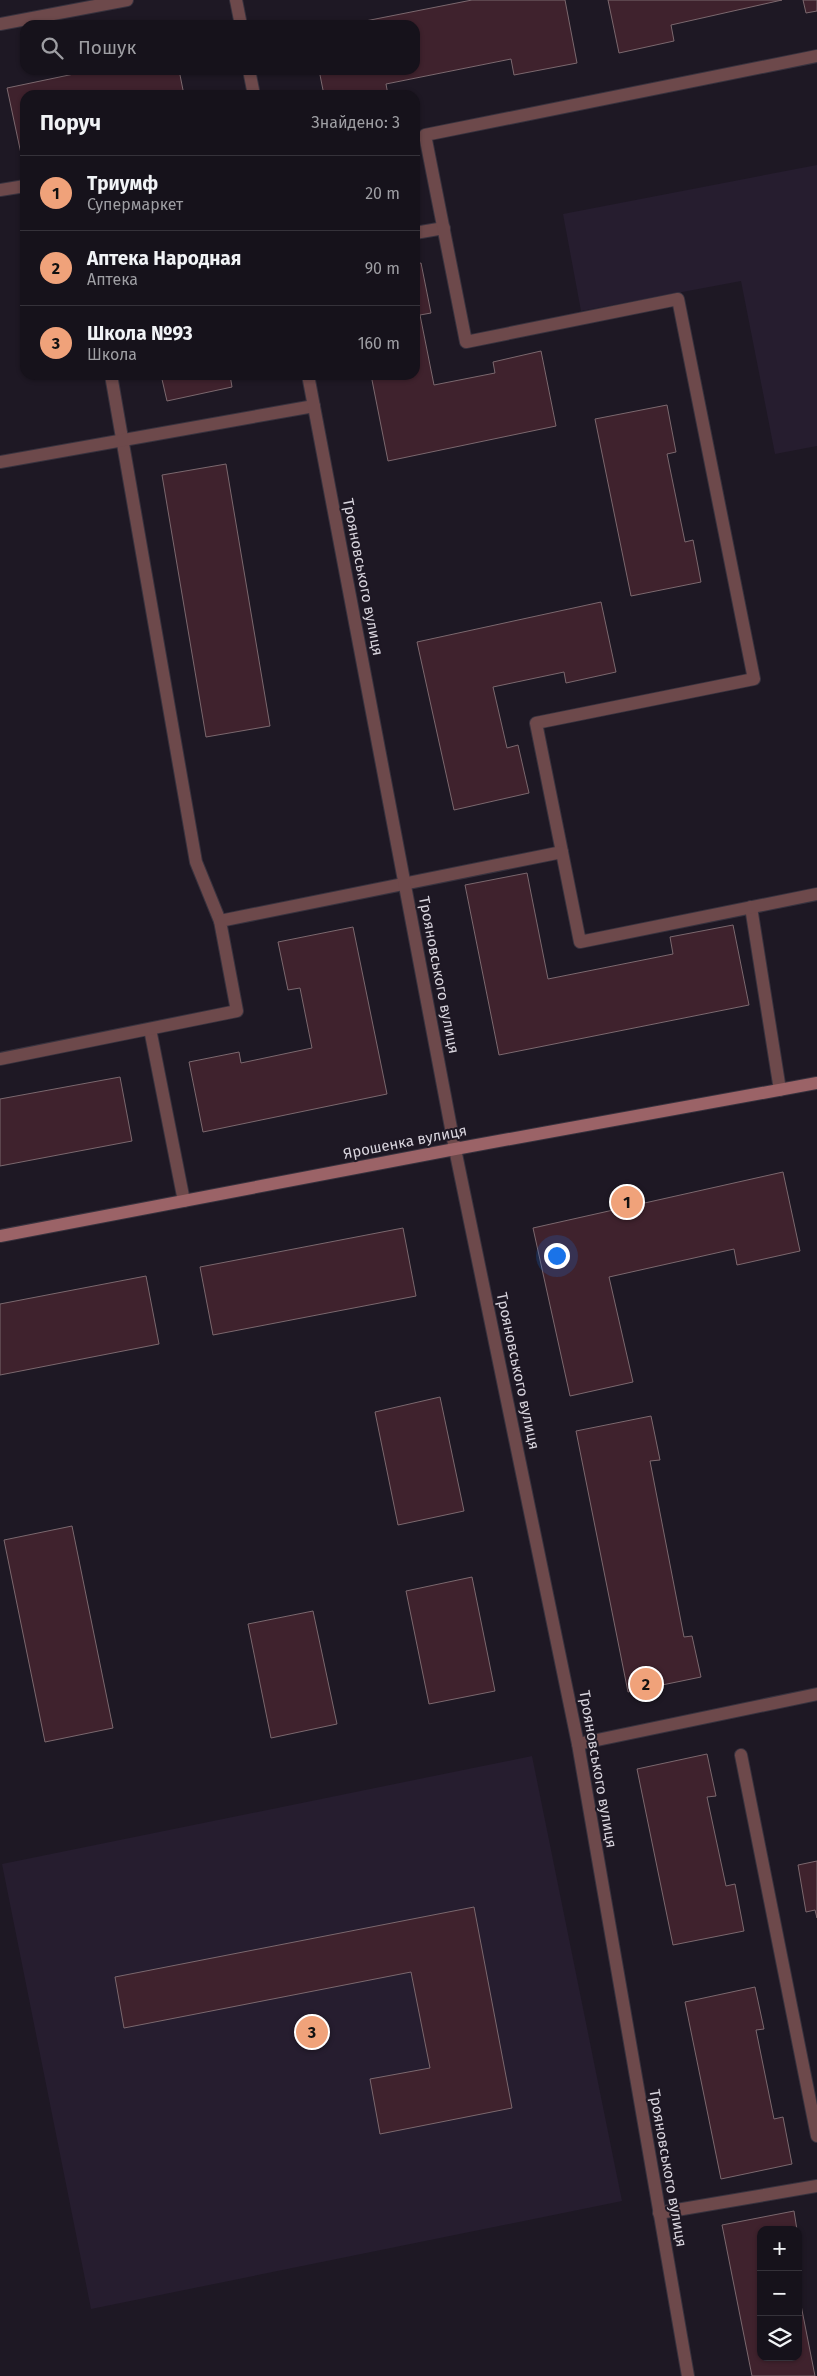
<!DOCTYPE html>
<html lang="uk">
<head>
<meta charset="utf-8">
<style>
  :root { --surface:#16121b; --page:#232028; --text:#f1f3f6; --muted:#9e9ea3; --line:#35323a; --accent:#f0a27a }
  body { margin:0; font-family:"Fira Sans",sans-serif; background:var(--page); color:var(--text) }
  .controls { position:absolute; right:15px; bottom:15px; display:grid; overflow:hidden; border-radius:10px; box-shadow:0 1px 4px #0004 }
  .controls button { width:45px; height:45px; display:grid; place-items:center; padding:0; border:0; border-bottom:1px solid var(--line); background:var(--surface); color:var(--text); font:25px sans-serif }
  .you { position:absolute; left:556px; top:1255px; width:18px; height:18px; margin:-12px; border:4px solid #fff; border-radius:50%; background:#1a73e8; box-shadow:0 0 0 8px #1a73e833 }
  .badge { display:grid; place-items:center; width:32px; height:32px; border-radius:50%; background:var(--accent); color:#111; font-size:16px; font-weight:700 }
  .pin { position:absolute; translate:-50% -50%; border:2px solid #fff; box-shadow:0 1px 5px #0006 }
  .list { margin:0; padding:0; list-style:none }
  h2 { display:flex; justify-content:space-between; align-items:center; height:65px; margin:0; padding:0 20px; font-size:21px }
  h2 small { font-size:16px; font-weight:400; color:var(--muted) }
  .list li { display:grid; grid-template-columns:32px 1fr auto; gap:15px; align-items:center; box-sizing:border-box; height:75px; padding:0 20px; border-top:1px solid var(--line) }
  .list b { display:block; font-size:19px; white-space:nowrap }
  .list p { margin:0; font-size:16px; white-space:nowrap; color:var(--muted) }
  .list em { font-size:16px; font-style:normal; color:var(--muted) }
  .icon { flex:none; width:28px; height:28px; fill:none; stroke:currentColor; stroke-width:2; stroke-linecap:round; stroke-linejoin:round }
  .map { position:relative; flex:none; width:817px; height:2376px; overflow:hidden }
  .search { position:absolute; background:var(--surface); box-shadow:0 1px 4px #0004; left:20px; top:20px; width:400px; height:55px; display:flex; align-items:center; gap:12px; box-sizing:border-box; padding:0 18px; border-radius:15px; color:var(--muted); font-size:19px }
  .panel { position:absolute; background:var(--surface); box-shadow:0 1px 4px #0004; left:20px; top:90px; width:400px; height:290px; border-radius:15px }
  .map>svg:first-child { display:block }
  .built { fill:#261d2f }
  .building { fill:#3f222d; stroke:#7b686e }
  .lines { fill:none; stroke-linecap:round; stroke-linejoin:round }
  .lane-casing { stroke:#38323e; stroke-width:14 }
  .street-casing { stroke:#38323e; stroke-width:14 }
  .secondary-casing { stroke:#38323e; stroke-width:14 }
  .lane { stroke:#6d494b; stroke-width:12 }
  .street { stroke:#6d494b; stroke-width:12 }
  .secondary { stroke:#9b6367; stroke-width:12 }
  .labels { text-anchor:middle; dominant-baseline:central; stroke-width:4; stroke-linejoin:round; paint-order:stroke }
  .street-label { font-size:15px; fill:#d8d4dd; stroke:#1e1824 }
</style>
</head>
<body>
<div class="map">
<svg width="817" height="2376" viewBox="0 0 817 2376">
  <rect width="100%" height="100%" fill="#1e1824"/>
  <g class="built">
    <polygon points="817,165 817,446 775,454 741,281 581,311 563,214"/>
    <polygon points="532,1756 622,2201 91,2309 2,1864"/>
  </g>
  <g class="building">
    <polygon points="472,0 565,0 577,63 514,75 511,59 386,84 388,95 324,95 319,70 415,70 415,25 345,25"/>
    <polygon points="608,0 782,0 671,25 674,41 619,53"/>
    <polygon points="803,0 817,0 817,11 806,13"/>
    <polygon points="93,70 179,70 184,95 25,95 25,162 23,163 7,88"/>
    <polygon points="421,263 431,313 420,315 434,385 495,373 493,362 541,351 556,426 388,461 371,375 415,375 415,264"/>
    <polygon points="161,375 230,375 232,387 167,401"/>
    <polygon points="667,405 676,452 667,454 685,542 693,540 701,582 631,596 595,419"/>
    <polygon points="226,464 270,726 206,737 162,475"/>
    <polygon points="601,602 616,672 566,683 564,672 493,687 507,748 518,745 529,793 454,810 417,642"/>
    <polygon points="527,873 548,979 673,954 670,937 733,925 749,1005 499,1055 465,885"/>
    <polygon points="353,927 387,1094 203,1132 189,1062 239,1052 241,1063 312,1048 300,988 288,990 278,942"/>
    <polygon points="120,1077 132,1141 0,1166 0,1099"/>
    <polygon points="783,1172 800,1251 737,1265 734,1249 609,1277 633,1382 570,1396 533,1228"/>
    <polygon points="403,1228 416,1296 213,1335 200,1267"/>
    <polygon points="146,1276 159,1344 0,1375 0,1304"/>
    <polygon points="440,1397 464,1511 398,1525 375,1412"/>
    <polygon points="651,1416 660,1460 650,1461 684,1637 692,1636 701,1677 628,1692 576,1431"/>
    <polygon points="72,1526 113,1728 45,1742 4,1540"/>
    <polygon points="472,1577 495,1691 429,1704 406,1591"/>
    <polygon points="313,1611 337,1724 271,1738 248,1624"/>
    <polygon points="707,1754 716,1796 707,1797 726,1886 735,1884 744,1931 673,1945 637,1769"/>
    <polygon points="817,1861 817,1918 815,1910 806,1912 798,1865"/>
    <polygon points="474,1907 512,2108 380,2134 370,2079 430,2068 411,1972 124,2028 115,1977"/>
    <polygon points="755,1987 764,2029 756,2030 774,2119 783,2117 792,2164 721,2179 685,2002"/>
    <polygon points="794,2211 797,2230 761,2230 761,2357 798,2357 798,2290 815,2376 752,2376 722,2225"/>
  </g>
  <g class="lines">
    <g class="lane-casing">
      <g id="lane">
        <polyline points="0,190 25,186"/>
        <polyline points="415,233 444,228"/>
        <polyline points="111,375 196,862 220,921"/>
        <polyline points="0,462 314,406"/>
        <polyline points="562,852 536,723 754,679 678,299 466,342 425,135 817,56"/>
        <polyline points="751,907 780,1090"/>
        <polyline points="150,1029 184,1201"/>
        <polyline points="0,1059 237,1011 220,921 562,852 580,942 817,894"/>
        <polyline points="578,1744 817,1694"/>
        <polyline points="741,1755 817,2136"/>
        <polyline points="659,2213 817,2186"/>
      </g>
    </g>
    <g class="street-casing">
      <g id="street">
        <polyline points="236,0 241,25"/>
        <polyline points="0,24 127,0"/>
        <polyline points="249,70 254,95"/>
        <polyline points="308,375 455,1149 578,1744 688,2376"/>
      </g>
    </g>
    <g class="secondary-casing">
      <polyline id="secondary" points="0,1236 455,1149 817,1083"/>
    </g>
    <use href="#lane" class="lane"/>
    <use href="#street" class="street"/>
    <use href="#secondary" class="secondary"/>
  </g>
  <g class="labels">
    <g class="street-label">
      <text transform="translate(363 577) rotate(79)">Трояновського вулиця</text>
      <text transform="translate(439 975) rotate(79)">Трояновського вулиця</text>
      <text transform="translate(405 1142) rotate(-11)">Ярошенка вулиця</text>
      <text transform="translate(518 1371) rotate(78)">Трояновського вулиця</text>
      <text transform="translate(598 1769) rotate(80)">Трояновського вулиця</text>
      <text transform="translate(668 2168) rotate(80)">Трояновського вулиця</text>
    </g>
  </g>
</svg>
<div class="controls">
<button>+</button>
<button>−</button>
<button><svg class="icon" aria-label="layers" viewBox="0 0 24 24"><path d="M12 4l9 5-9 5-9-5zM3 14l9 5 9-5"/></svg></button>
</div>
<div class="you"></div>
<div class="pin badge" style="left:627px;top:1202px">1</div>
<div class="pin badge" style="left:646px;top:1684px">2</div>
<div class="pin badge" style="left:312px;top:2032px">3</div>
<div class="search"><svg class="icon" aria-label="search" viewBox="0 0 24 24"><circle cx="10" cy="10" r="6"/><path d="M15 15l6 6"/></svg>Пошук</div>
<section class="panel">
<h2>Поруч<small>Знайдено: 3</small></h2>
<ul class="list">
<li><span class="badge">1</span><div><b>Триумф</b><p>Супермаркет</p></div><em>20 m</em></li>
<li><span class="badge">2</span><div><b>Аптека Народная</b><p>Аптека</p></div><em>90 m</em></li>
<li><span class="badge">3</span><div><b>Школа №93</b><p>Школа</p></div><em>160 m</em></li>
</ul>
</section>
</div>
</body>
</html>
